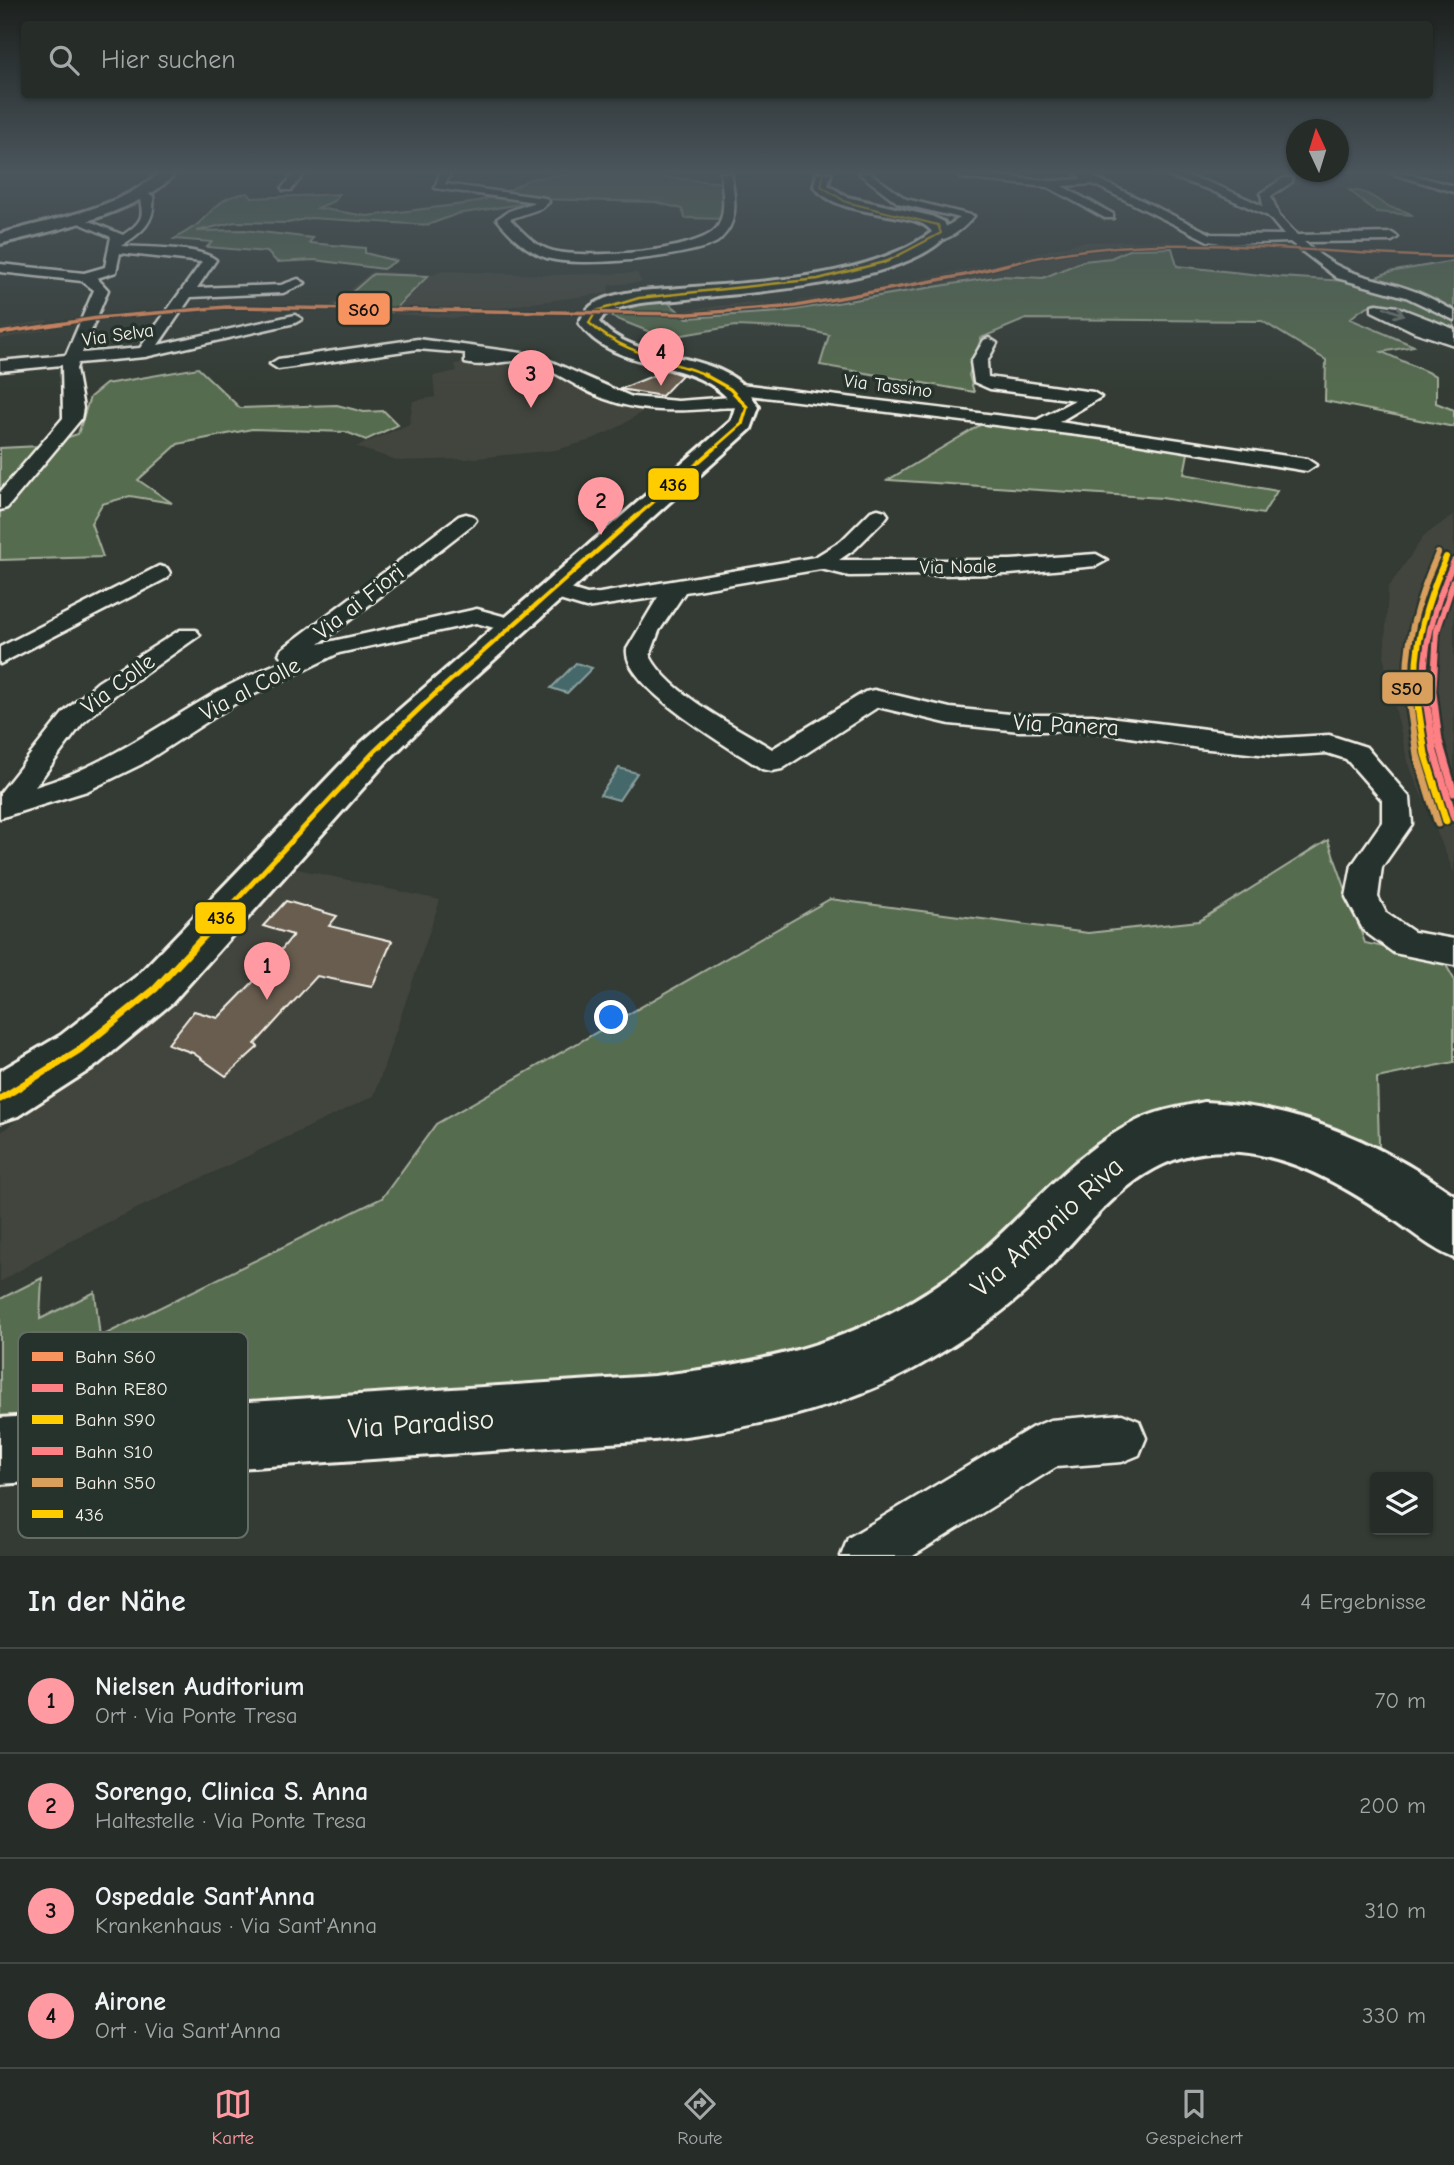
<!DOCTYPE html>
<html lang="de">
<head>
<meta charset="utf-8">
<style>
  :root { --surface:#262c27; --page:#2e342f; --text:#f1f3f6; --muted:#a4a7a7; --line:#424844; --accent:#ff9aa2 }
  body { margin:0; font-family:"Comic Neue",sans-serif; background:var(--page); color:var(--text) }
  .controls { position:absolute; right:21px; bottom:21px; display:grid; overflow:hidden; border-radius:7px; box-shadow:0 2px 5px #0004 }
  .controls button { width:63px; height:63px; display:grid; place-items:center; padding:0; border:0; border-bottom:2px solid var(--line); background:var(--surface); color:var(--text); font:35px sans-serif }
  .compass { position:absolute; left:1286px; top:119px; width:63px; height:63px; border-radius:50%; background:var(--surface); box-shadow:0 2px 5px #0004; rotate:356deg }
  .you { position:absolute; left:612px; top:1018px; width:24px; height:24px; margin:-18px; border:5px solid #fff; border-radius:50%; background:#1a73e8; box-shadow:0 0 0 10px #1a73e833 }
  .badge { display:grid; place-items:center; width:46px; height:46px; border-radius:50%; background:var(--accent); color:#111; font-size:23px; font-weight:700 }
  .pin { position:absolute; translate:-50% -58px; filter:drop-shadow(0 2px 4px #0008) }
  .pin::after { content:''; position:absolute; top:37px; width:24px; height:21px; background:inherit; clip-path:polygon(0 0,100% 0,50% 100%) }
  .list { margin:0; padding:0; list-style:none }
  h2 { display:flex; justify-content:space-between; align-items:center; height:91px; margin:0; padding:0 28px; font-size:30px }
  h2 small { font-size:23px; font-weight:400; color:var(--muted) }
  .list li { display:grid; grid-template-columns:46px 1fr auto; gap:21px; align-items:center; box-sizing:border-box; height:105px; padding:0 28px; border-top:2px solid var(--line) }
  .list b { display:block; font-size:26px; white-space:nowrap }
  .list p { margin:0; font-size:23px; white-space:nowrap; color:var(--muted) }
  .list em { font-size:23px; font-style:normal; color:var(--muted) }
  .icon { flex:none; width:38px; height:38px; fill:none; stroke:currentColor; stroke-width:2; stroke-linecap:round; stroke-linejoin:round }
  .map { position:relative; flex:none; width:1454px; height:1556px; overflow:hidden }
  .search { position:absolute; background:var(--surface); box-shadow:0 2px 5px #0004; left:21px; right:21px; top:21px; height:77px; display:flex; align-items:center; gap:18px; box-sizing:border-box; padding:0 24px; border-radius:7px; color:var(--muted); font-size:26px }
  .sheet { height:511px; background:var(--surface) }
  nav { display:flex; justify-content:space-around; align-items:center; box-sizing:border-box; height:98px; border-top:2px solid var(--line); background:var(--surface); font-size:19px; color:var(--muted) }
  nav a { display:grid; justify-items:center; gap:4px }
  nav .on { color:var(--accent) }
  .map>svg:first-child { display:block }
  .built { fill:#43453c }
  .green { fill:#576c50; stroke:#a6ae9c; stroke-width:2 }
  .water { fill:#45686b; stroke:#8b9f9d; stroke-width:2 }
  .building { fill:#675d50; stroke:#f4f1e8; stroke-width:2 }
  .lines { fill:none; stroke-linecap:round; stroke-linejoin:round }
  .street-casing { stroke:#f4f1e8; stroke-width:5 }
  .secondary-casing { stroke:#f4f1e8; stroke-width:6 }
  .street { fill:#26332d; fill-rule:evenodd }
  .secondary { fill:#26332d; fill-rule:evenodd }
  .bus-1-far5-casing { stroke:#26332d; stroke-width:3.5 }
  .bus-1-far4-casing { stroke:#26332d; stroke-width:5 }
  .bus-1-far3-casing { stroke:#26332d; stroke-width:7 }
  .bus-1-far2-casing { stroke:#26332d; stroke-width:9 }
  .bus-1-far1-casing { stroke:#26332d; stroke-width:10 }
  .bus-1-casing { stroke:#26332d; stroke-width:12 }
  .bus-1-far5 { stroke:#fc0; stroke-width:2 }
  .bus-1-far4 { stroke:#fc0; stroke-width:2.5 }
  .bus-1-far3 { stroke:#fc0; stroke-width:3.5 }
  .bus-1-far2 { stroke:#fc0; stroke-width:4.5 }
  .bus-1-far1 { stroke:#fc0; stroke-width:5 }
  .bus-1 { stroke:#fc0; stroke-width:7 }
  .rail-1-far1-casing { stroke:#26332d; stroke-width:4.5 }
  .rail-1-casing { stroke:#26332d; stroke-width:6 }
  .rail-2-far1-casing { stroke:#26332d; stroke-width:10 }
  .rail-2-casing { stroke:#26332d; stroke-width:12 }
  .rail-3-far1-casing { stroke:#26332d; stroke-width:10 }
  .rail-3-casing { stroke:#26332d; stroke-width:12 }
  .rail-4-far1-casing { stroke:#26332d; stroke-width:10 }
  .rail-4-casing { stroke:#26332d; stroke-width:12 }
  .rail-5-far1-casing { stroke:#26332d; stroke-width:10 }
  .rail-5-casing { stroke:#26332d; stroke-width:12 }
  .rail-1-far1 { stroke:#f7935f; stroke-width:2.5 }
  .rail-1 { stroke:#f7935f; stroke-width:3.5 }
  .rail-2-far1 { stroke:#ff8084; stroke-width:6 }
  .rail-2 { stroke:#ff8084; stroke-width:7 }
  .rail-3-far1 { stroke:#ffce00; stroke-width:6 }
  .rail-3 { stroke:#ffce00; stroke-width:7 }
  .rail-4-far1 { stroke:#ff8084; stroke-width:6 }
  .rail-4 { stroke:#ff8084; stroke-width:7 }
  .rail-5-far1 { stroke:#d8a05c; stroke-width:6 }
  .rail-5 { stroke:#d8a05c; stroke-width:7 }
  .oneway { stroke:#6e766e }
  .labels { text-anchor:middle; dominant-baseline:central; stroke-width:7; stroke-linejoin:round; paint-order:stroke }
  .far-street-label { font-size:19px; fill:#f4f1e8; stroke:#26332d }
  .street-label { font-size:23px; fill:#f4f1e8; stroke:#26332d }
  .near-street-label { font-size:28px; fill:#f4f1e8; stroke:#26332d }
  .key { fill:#26332d; stroke:#646c65; stroke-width:2 }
  .key-label { font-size:19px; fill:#f4f1e8 }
  .line-badge { stroke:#26332d; stroke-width:2.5 }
  .pale-badge-label { font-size:19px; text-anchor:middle; font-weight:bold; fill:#111 }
</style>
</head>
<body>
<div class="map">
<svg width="1454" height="1556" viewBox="0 0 1454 1556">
  <rect width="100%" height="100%" fill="#333b34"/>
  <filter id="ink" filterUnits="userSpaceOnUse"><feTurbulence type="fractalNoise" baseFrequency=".0143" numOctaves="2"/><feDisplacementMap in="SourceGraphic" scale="14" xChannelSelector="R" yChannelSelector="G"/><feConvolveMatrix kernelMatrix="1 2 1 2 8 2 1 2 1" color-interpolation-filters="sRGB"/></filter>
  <g filter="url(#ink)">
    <g class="built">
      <polygon points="1172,241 1179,247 1131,249 1111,258 1083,261 1043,278 1001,276 924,290 743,316 687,318 679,311 744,303 779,304 865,290 985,266 1083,242"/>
      <polygon points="372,271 433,275 443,271 545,275 637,273 642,282 609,285 608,293 517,305 457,318 326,310"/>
      <polygon points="47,320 51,329 0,339 0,329"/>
      <polygon points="522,355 615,397 653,405 617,428 588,441 555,450 467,459 399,461 356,447 409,424 413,401 435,397 433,376 457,371 455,364"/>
      <polygon points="1454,514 1454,873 1408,763 1384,660 1388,588 1424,536"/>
      <polygon points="284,866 440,900 374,1096 71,1240 0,1282 0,1133 180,992"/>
    </g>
    <g class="green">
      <path d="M569,174h61l95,9 3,36 -43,-1 -3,-9 -27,-7 -120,-3 -13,5 -65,10 -29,11 -118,-7 -22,5 -53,-1 -38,9 47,-1 69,8 -4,5 56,5v5l31,8 -13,8 -68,-9 -38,2 -10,-10 -60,-5 5,-5 -38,-3c8,-5 18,-10 25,-16 17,-16 22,-27 49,-30l4,5 87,-4 -5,7 -16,7 49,8 104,-13 31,-9 28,-15z"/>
      <path d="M1349,190c17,1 22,6 37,15 8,5 17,3 26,10l-36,-3z"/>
      <path d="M1172,248l5,18 102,11 85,5 25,-10 65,-11v69c-11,-3 -23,-5 -33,-10 -32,-12 -41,-29 -71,-1l64,27 -32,6 54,24v27l18,7v17l-129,-26 1,-41 -64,-39 -236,-2 -45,19 -12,37 5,17 -154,-27 9,-30 -25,-6 -69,-3 -70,12 -58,-23 31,-12 27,-3 22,18 94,-6 220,-36 42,2 40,-17 28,-3 20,-9z"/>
      <polygon points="373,274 428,276 392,312 333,309"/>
      <polygon points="198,368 240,408 337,405 364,412 384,411 398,425 366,440 346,432 252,429 178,444 138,480 172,503 130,496 102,504 91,523 103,557 0,560 0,448 40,446 78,434 90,397 106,384"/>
      <polygon points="987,421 1189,448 1184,474 1277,491 1263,514 1162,498 888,480"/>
      <polygon points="1328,840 1365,943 1443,960 1454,979 1454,1062 1377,1078 1380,1176 1206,1128 877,1354 0,1451 0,1299 42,1278 40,1319 95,1292 100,1337 382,1198 436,1124 830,899 1088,933 1199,921"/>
    </g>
    <g class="water">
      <polygon points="576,663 592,668 567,693 551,688"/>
      <polygon points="619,768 637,773 619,800 600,795"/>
    </g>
    <g class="building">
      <polygon points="667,370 682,375 662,396 620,389"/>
      <polygon points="286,901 337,916 329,926 392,941 372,987 317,976 255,1044 258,1047 226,1076 193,1053 168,1044 194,1011 218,1018 265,970 293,935 263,926"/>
    </g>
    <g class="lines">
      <g class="street-casing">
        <g id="street">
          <polygon points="295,173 305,173 291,190 283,190 282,188"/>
          <path d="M440,173h10l-5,11 100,14 4,4 -7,6 -32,11c13,13 24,27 43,32 30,8 149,2 165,-25 9,-16 4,-37 3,-53h10c2,17 7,37 -1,53 -2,5 -9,13 -13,16 -29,16 -139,26 -170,16 -21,-7 -36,-22 -50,-39l12,-8 26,-9 -100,-14z"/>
          <path d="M859,173h11l36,26 68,17c-10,12 -24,25 -40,24v-6l26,-16 -62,-15z"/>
          <path d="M964,173l86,8 32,-2 -8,-6h12l125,61 73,1 -16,-19 -60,-27 -49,-16c37,0 71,18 104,33l-2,-13 23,-15h8v4l-21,14 8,20 18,19 95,-2 6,4 -6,4 -88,1c43,38 62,31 110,49 14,5 27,13 40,20v9l-48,-23 -69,-19 -47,-36 -63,2 -19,-3 -115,-57 -31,2 51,28v4h-8l-57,-31 -88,-9v-4z"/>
          <polygon points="1390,173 1406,173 1454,186 1454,192"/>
          <path d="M139,192l14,4c3,27 -12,37 -32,50 24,2 79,0 95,14l-19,28 84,-3 17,-6 7,4 -22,10 -92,4 -33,48 137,-30 7,4 -7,4 -150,34 -67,6 -2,6 7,39 -2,11 -74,89 -7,2v-18l63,-74 -1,-53 -62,6v-10l66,-6 28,-65 -12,-9 -82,-9v-8l84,9 21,-6 6,-30 -41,-18 10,-2 43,18c26,-17 18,-23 16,-43zM120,253l82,9 -62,86 -58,5 26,-63 -11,-12 19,-6z"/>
          <polygon points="1377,304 1397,307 1454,329 1454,345 1415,332 1372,311 1372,305"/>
          <polygon points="989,338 997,343 987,362 988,377 1093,392 1101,397 1059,422 1307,459 1316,465 1307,471 1118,440 732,393 724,388 732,383 1037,420 1075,400 990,389 974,382 971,362 984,340"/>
          <path d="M418,339l118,16 96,42 46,4 66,-5 8,5c-7,8 -24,6 -35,7 -44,4 -86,5 -126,-15 -21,-10 -40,-25 -63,-30 -23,-6 -40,6 -63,0v-10l-47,-4 -140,20 -8,-5 8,-5z"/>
          <path d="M878,509l7,2 3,4 -3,4 -30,30 -16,11h171l86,-6 11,6 -11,6 -86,8 -161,2 -28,-7 -136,23 -26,39 -9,25c19,38 87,71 122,93l93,-57 9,-2 76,18 70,7h72l187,23 50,-3 37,12 44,51 2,26 -30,43 -4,30 8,16 28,19 40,7v26l-60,-12 -30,-22 -5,-9 -13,-25 6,-32 30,-43v-22l-36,-41 -19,-6 -48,3 -80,-8 -107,-17h-72l-70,-7 -72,-17 -96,62 -10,2 -10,-2c-29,-20 -140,-82 -135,-120l31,-52 -72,11 -40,-12 -3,-5 11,-7 33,10 13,-1 215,-36 26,-16 30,-30z"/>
          <path d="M466,514l7,2 3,4 -3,4 -154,120 158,-35 44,12 4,5 -4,5 -8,2 -37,-10 -137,30 -103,50 -94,61 -55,27 -87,27v-25l64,-81 34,-30 82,-52h16l4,5 -84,59 -34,30 -47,63c72,-22 119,-59 182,-95 21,-12 45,-22 68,-32l-6,-6 3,-5 177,-133z"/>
          <polygon points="159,566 167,568 170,573 167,578 0,664 0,647"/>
          <polygon points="1122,1414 1139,1421 1146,1438 1139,1455 1122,1462 1056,1467 913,1556 841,1556 848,1538 1033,1427 1050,1420"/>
        </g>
      </g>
      <g class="secondary-casing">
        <g id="secondary">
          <path d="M160,173h15c-33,40 -124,58 -175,71v-10c55,-16 115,-24 160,-61z"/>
          <path d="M817,173h14l-3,12 19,12 84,19 13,6 5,11c-40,51 -199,59 -262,66 -28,3 -57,1 -83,16l-5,7c36,41 104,27 144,63 6,6 11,15 16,22l-8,22 -293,263 -71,69 -215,242 -75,62 -79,51 -18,6v-51l61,-36 77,-60 223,-232 370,-322 4,-14c-37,-53 -119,-31 -156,-84 3,-6 7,-13 12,-17 24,-17 61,-15 89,-18 77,-6 188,-9 252,-56 -14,-24 -92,-11 -118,-46z"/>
          <path d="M1204,1102c91,4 176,40 250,93v63c-22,-9 -38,-23 -58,-37 -44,-30 -93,-60 -147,-68 -109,-15 -151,68 -219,134 -32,30 -70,55 -108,77 -81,47 -176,65 -268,76l-654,44v-66l654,-42c120,-14 212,-35 310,-110 62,-48 106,-115 179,-148 19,-9 40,-11 61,-16z"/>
        </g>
      </g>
      <use href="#street" class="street"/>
      <use href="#secondary" class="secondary"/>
      <g class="bus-1-far5-casing">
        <polyline id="bus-1-far5" points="824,173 821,186 846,202 938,225 941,233 884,263"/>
      </g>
      <g class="bus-1-far4-casing">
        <path id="bus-1-far4" d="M707,375c-42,-16 -83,-21 -118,-52l7,-12 43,-13 179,-19 70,-18"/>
      </g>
      <g class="bus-1-far3-casing">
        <polyline id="bus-1-far3" points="636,517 742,424 747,407 730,389 703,374"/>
      </g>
      <g class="bus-1-far2-casing">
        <polyline id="bus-1-far2" points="434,695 638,515"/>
      </g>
      <g class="bus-1-far1-casing">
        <polyline id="bus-1-far1" points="219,919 374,752 436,693"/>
      </g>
      <g class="bus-1-casing">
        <polyline id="bus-1" points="0,1099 79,1050 155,989 221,918"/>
      </g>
      <use href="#bus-1-far5" class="bus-1-far5"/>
      <use href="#bus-1-far4" class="bus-1-far4"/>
      <use href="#bus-1-far3" class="bus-1-far3"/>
      <use href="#bus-1-far2" class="bus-1-far2"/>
      <use href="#bus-1-far1" class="bus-1-far1"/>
      <use href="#bus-1" class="bus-1"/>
      <g class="rail-1-far1-casing">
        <path id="rail-1-far1" d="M1014,263c145,-36 293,-8 440,-6"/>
      </g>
      <g class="rail-1-casing">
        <polyline id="rail-1" points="0,333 98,318 226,307 689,314 796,306 965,275 1021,261"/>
      </g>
      <g class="rail-2-far1-casing">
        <path id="rail-2-far1" d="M1425,695c-4,-47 10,-91 29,-134"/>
      </g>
      <g class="rail-2-casing">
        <polyline id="rail-2" points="1425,693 1434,752 1454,818"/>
      </g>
      <g class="rail-3-far1-casing">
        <path id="rail-3-far1" d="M1417,695c-5,-49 10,-94 29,-138"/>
      </g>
      <g class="rail-3-casing">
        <polyline id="rail-3" points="1416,693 1425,754 1446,821"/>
      </g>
      <g class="rail-4-far1-casing">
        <polyline id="rail-4-far1" points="1433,695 1437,631 1454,580"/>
      </g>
      <g class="rail-4-casing">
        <polyline id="rail-4" points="1433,693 1439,741 1454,793"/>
      </g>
      <g class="rail-5-far1-casing">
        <path id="rail-5-far1" d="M1408,695c-5,-50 10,-97 30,-142"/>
      </g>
      <g class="rail-5-casing">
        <polyline id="rail-5" points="1408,693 1417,755 1438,824"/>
      </g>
      <use href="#rail-1-far1" class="rail-1-far1"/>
      <use href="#rail-1" class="rail-1"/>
      <use href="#rail-2-far1" class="rail-2-far1"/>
      <use href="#rail-2" class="rail-2"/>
      <use href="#rail-3-far1" class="rail-3-far1"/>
      <use href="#rail-3" class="rail-3"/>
      <use href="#rail-4-far1" class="rail-4-far1"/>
      <use href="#rail-4" class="rail-4"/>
      <use href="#rail-5-far1" class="rail-5-far1"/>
      <use href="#rail-5" class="rail-5"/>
    </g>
    <defs><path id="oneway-shaft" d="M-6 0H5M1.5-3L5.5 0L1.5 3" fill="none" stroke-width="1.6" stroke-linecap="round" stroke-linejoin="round" transform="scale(1.75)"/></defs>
    <use class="oneway" href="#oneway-shaft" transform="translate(1394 311) rotate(21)"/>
  </g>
  <linearGradient id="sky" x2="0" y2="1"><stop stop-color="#1c201d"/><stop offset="0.44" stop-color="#4a555c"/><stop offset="1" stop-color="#4a555c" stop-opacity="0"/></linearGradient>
  <rect width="1454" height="391" fill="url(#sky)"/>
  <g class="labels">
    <g class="far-street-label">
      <text transform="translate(118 335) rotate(-8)">Via Selva</text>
      <text transform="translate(888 386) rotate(7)">Via Tassino</text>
      <text transform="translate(958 567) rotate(-1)">Via Noale</text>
    </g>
    <g class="street-label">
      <text transform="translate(359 602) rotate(-38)">Via ai Fiori</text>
      <text transform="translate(118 684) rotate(-37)">Via Colle</text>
      <text transform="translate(250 689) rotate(-28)">Via al Colle</text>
      <text transform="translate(1066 725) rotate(3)">Via Panera</text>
    </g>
    <g class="near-street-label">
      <text transform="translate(1047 1227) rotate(-42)">Via Antonio Riva</text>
      <text transform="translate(421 1424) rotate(-4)">Via Paradiso</text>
    </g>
  </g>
  <rect x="18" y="1332" width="230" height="206" rx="10" class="key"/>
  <rect x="32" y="1352" width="31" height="9" fill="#f7935f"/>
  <rect x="32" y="1384" width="31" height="8" fill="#ff8084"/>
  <rect x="32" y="1415" width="31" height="9" fill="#ffce00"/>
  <rect x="32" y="1447" width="31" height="8" fill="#ff8084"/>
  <rect x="32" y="1478" width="31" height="9" fill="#d8a05c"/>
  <rect x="32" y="1510" width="31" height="8" fill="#fc0"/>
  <g class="key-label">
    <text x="75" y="1363">Bahn S60</text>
    <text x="75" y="1395">Bahn RE80</text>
    <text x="75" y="1426">Bahn S90</text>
    <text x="75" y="1458">Bahn S10</text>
    <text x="75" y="1489">Bahn S50</text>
    <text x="75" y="1521">436</text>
  </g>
  <g class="line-badge">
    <rect x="337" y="292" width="54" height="34" rx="7" fill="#f7935f"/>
    <rect x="647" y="467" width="53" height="34" rx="7" fill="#fc0"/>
    <rect x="1381" y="671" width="53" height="34" rx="7" fill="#d8a05c"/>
    <rect x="194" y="901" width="53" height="34" rx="7" fill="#fc0"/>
  </g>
  <g class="pale-badge-label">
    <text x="364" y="316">S60</text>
    <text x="673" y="491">436</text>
    <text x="1407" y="695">S50</text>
    <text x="221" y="924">436</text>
  </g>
</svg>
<div class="controls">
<button><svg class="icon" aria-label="layers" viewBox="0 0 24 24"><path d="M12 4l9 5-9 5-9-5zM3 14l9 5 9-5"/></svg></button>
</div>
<svg class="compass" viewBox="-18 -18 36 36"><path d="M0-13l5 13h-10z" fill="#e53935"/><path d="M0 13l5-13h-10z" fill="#a4a7a7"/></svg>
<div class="you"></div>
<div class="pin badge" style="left:267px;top:1000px">1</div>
<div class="pin badge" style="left:601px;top:535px">2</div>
<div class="pin badge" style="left:531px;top:408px">3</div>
<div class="pin badge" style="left:661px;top:386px">4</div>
<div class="search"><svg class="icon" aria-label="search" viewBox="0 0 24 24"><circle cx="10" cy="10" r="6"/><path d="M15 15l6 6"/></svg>Hier suchen</div>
</div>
<section class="sheet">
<h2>In der Nähe<small>4 Ergebnisse</small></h2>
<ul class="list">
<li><span class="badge">1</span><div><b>Nielsen Auditorium</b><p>Ort · Via Ponte Tresa</p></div><em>70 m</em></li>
<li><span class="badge">2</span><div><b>Sorengo, Clinica S. Anna</b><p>Haltestelle · Via Ponte Tresa</p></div><em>200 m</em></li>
<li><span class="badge">3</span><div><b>Ospedale Sant'Anna</b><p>Krankenhaus · Via Sant'Anna</p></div><em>310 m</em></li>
<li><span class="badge">4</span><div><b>Airone</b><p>Ort · Via Sant'Anna</p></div><em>330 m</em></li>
</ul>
</section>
<nav>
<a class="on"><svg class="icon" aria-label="map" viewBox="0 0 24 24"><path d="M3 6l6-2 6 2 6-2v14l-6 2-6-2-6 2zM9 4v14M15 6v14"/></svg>Karte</a>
<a><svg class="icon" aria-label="directions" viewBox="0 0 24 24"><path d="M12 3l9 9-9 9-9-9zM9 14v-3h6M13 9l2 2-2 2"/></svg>Route</a>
<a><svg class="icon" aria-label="saved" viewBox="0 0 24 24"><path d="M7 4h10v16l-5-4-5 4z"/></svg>Gespeichert</a>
</nav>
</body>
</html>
